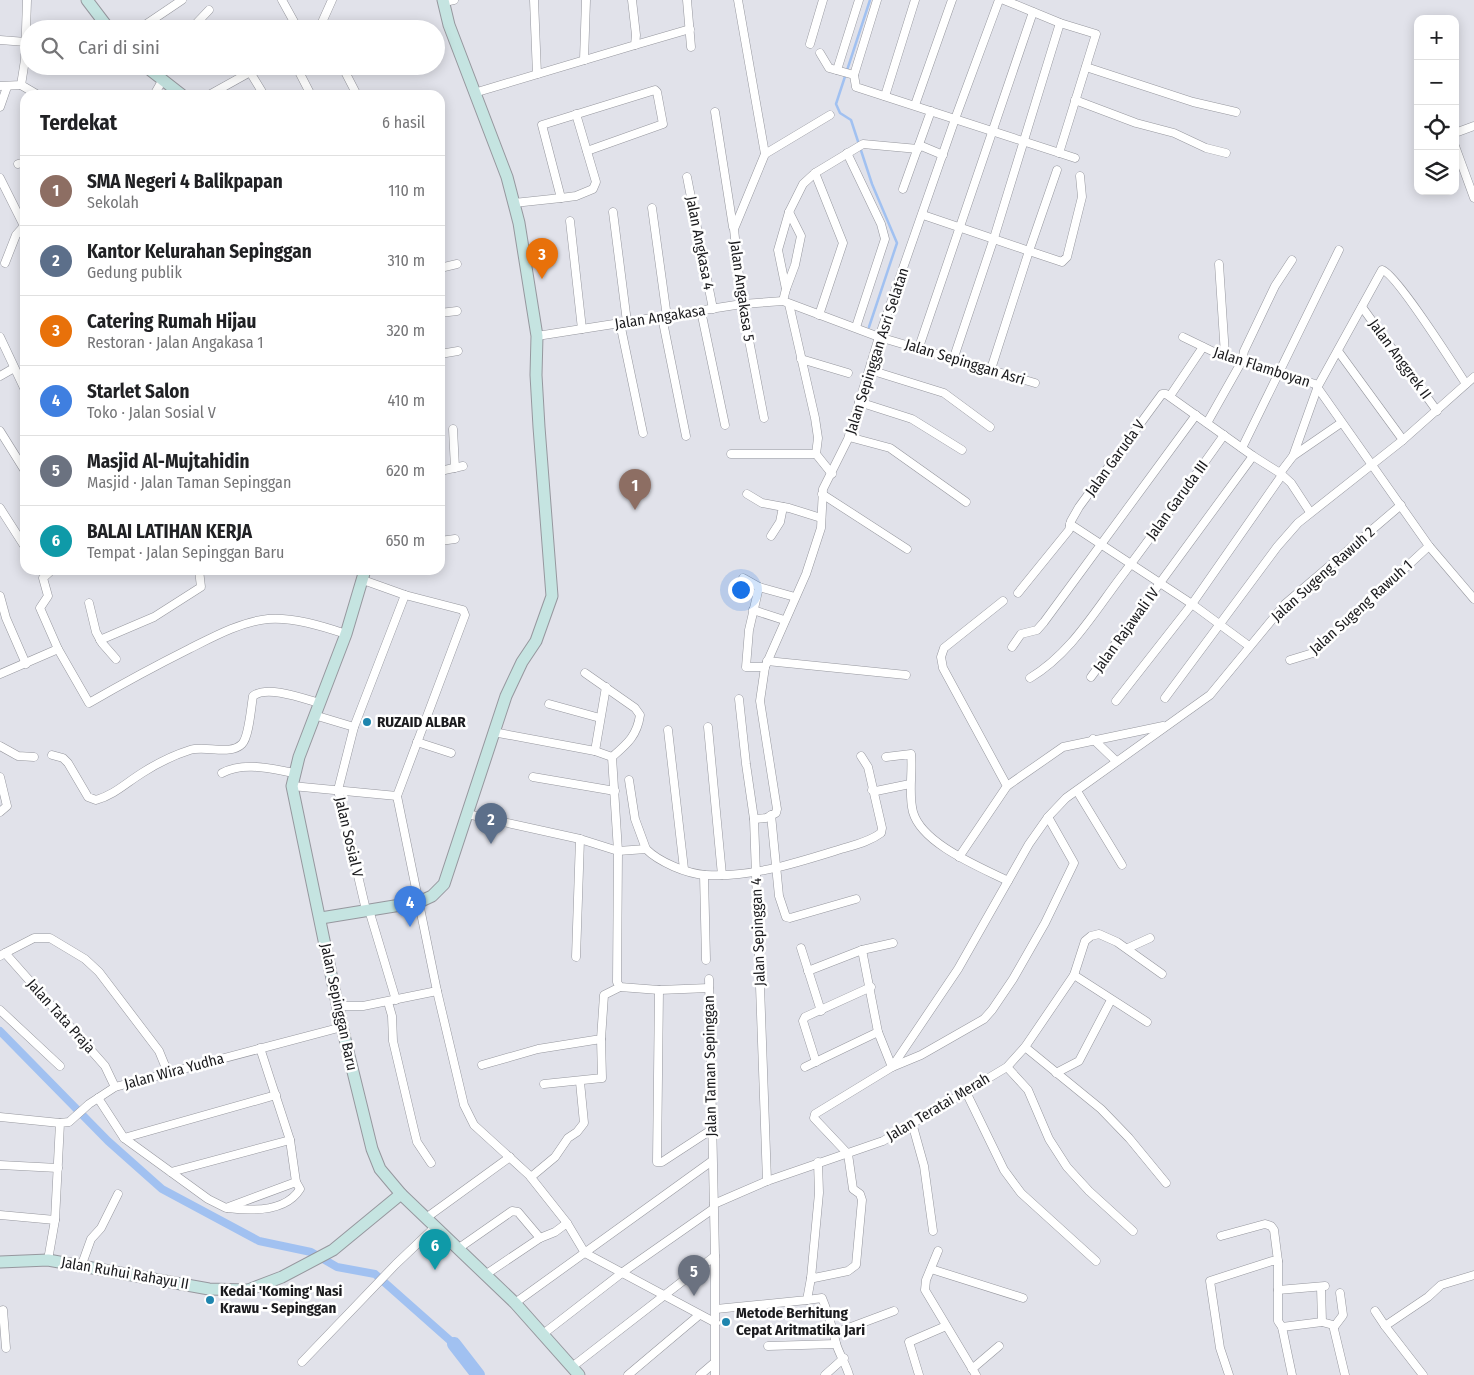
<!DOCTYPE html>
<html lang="id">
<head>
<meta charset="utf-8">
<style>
  :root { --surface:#fff; --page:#f6f6f6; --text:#202124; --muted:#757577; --line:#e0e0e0; --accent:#7c3aed }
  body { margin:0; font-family:"Fira Sans Condensed",sans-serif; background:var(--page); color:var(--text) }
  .controls { position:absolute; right:15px; top:15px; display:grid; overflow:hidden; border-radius:10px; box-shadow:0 2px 12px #0003 }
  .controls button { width:45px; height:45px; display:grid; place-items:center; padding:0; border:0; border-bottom:1px solid var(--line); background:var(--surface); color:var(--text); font:25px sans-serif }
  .you { position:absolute; left:740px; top:589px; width:18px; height:18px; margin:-12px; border:4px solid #fff; border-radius:50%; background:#1a73e8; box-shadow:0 0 0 8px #1a73e833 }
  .badge { display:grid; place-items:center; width:32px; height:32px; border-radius:50%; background:var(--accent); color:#fff; font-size:16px; font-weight:700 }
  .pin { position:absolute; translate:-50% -41px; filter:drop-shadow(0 1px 2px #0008) }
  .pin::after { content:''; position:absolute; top:26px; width:18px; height:15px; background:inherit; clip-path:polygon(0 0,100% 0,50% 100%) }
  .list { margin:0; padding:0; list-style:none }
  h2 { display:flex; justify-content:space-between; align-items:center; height:65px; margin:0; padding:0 20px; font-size:21px }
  h2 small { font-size:16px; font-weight:400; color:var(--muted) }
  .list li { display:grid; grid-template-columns:32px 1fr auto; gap:15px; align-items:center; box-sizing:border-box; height:70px; padding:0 20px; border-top:1px solid var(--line) }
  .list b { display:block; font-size:19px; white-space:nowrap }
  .list p { margin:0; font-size:16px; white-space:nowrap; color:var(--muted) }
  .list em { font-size:16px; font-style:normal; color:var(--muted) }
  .icon { flex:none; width:28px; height:28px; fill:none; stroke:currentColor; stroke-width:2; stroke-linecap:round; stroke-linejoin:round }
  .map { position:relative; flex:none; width:1474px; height:1375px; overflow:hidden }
  .search { position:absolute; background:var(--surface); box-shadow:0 2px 12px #0003; left:20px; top:20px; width:425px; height:55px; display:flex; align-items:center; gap:12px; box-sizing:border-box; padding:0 18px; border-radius:28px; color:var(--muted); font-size:19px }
  .panel { position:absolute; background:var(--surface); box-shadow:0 2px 12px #0003; left:20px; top:90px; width:425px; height:485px; border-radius:15px }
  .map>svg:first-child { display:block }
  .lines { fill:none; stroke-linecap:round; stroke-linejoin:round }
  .stream { stroke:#a1c1f1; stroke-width:2.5 }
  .canal { stroke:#a1c1f1; stroke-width:8 }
  .river { stroke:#a1c1f1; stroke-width:14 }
  .street-casing { stroke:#96979e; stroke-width:9 }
  .secondary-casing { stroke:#96979e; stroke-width:13 }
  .street { stroke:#fff; stroke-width:8 }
  .secondary { stroke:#c5e4e1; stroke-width:11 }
  .poi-dot { fill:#1e85ae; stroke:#fff; stroke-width:2 }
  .labels { text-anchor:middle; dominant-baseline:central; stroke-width:5; stroke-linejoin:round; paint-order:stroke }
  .street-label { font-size:15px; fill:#1b1b1e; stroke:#fff }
  .poi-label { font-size:15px; font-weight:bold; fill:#1b1b1e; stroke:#fff; text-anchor:start }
</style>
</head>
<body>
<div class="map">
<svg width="1474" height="1375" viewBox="0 0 1474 1375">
  <rect width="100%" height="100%" fill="#e1e2ea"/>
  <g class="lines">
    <polyline class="stream" points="869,327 897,243 872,184 851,120 840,113 836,104 870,0"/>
    <polyline class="canal" points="0,1031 108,1141 162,1189 259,1241 311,1252 337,1267 375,1274 454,1344"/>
    <polyline class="river" points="454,1344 478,1375"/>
    <g class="street-casing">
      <g id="street">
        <polyline points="282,0 298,29"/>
        <polyline points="534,0 537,74"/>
        <polyline points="687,0 691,47"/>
        <polyline points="738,0 765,154"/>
        <polyline points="877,0 854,75 856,87 1075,158"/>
        <polyline points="1004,0 1060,23 1096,34 1059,153"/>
        <polyline points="444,2 454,0"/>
        <polyline points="139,29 182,0"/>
        <polyline points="191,29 209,10"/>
        <polyline points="319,29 332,0"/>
        <polyline points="0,40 26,42"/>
        <polyline points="810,44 823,0"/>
        <polyline points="635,45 690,29"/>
        <polyline points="820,53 829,68 854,75"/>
        <polyline points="584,60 586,0"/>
        <polyline points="296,66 311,95"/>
        <polyline points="342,66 357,95"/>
        <polyline points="1086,67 1193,102 1236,112"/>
        <polyline points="837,70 859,0"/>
        <polyline points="250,72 264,95"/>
        <polyline points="21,85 38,95"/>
        <polyline points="0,86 21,85 25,60 27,0"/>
        <polyline points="474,93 635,45 636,35 632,0"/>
        <polyline points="154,95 162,81"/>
        <polyline points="209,95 261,66"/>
        <polyline points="885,96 915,0"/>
        <polyline points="1075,100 1136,123 1174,133 1206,148 1226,153"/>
        <polyline points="915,105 952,0"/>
        <polyline points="0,107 7,87"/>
        <polyline points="715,112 733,227"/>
        <polyline points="1455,133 1474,126"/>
        <polyline points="919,145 943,155"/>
        <polyline points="1455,146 1474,198"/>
        <polyline points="847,153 881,224 885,239 856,327"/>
        <polyline points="18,164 25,162"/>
        <polyline points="1057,170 1029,251 1062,262 1067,257 1082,197 1080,176"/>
        <polyline points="815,173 843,243 819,315"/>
        <polyline points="687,177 713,309"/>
        <polyline points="0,178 24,226 16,235 5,263"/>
        <polyline points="903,189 931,111"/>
        <polyline points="561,198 576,196 593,189 596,182 576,114"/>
        <polyline points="514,203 561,198 542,125 655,90 657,92 663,124 587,151"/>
        <polyline points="652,208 667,317"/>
        <polyline points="613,212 627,322"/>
        <polyline points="923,215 1029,251 991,369"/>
        <polyline points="570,221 582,329"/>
        <polyline points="1219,264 1225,355"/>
        <polyline points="440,268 457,264"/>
        <polyline points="786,289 795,265 801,236 789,212"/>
        <polyline points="783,301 786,289 778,250 789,212 803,184 815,173 863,144 918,149"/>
        <polyline points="789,304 815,418 818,438 816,454 832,474"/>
        <polyline points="1362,307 1437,411"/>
        <polyline points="701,311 725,425"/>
        <polyline points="440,313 457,311"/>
        <polyline points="662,317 686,436"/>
        <polyline points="620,323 643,433"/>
        <polyline points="537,336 742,304 783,301 879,337 1035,383"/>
        <polyline points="0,337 25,390"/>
        <polyline points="1183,337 1216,353 1315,384 1429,546 1474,599"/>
        <polyline points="919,347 1033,12"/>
        <polyline points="1338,351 1403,440"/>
        <polyline points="440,354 458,351"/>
        <polyline points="954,357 994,238 1060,23"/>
        <polyline points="801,359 848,373"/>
        <polyline points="870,370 944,393 990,427"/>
        <polyline points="0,376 14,368"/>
        <polyline points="1170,396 1203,347"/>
        <polyline points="859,402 912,419 962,450"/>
        <polyline points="764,418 742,304 734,229 765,154 830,115"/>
        <polyline points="1207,423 1242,361 1244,351 1275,286 1292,260"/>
        <polyline points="453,429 455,468"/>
        <polyline points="0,431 25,471"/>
        <polyline points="849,437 890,448 966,502"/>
        <polyline points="1242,448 1339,250"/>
        <polyline points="731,454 816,454"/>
        <polyline points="1293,456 1341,423"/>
        <polyline points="440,471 463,466"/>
        <path d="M1280,473l13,-17 25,-70 64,-116c13,2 73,97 84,114"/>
        <polyline points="747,494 762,503 789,508 821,518"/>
        <polyline points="822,494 907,549"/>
        <polyline points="0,508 25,547"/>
        <polyline points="1070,524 1192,604 1249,646"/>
        <polyline points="771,536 780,522 783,507"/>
        <polyline points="440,541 455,539"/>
        <path d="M52,570l-9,8 5,18 -8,12 18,41 31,54c33,-19 66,-37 100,-54 24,-12 51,-27 79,-30 25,-2 54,7 78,15"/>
        <polyline points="743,578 759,587 795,597"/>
        <polyline points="759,587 749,630 746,667 765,667"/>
        <polyline points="1018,593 1069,530 1071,521 1079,507 1162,394 1166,394 1253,456 1280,473 1291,483 1310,512"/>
        <polyline points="0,596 6,618 26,664"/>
        <polyline points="89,603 96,632 102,643 116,659"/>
        <polyline points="753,610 784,620"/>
        <polyline points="100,640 154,617 201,587 199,570"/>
        <polyline points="1012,647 1021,634 1037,630 1044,622 1196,415"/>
        <polyline points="1290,660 1313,653 1429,546"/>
        <polyline points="767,661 906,675"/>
        <path d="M585,673l50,35 5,7c-3,21 -13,29 -28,42l6,94 28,-2c13,13 41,25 60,26 45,3 93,-13 135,-26 13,-4 28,-7 40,-16l1,-5 -14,-61 -7,-11"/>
        <polyline points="0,674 58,649"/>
        <polyline points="1091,677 1253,456"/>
        <path d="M1030,678c40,-24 63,-64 91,-101 35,-46 69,-94 103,-142"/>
        <polyline points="1165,698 1277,547 1298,523 1403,440 1474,377"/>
        <polyline points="739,699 746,764 754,819 767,1181"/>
        <polyline points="1116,701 1192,604 1282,475"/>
        <polyline points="549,704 600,718"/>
        <polyline points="314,715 354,727"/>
        <polyline points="708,727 722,875"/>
        <polyline points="668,730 684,869"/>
        <polyline points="493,732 595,751 612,757"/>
        <polyline points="1093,739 1116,761"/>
        <polyline points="417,742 451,753"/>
        <polyline points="0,746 18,756 34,757"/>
        <polyline points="595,751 606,687"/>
        <path d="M52,755l11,3 5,5 20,34 8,3c18,-5 30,-17 46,-27 14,-9 32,-18 48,-23 15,-5 40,6 52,-6 7,-7 9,-37 11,-48 14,-11 49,2 66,7"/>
        <path d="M886,757l25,-3c2,19 -3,39 2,58 9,32 67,55 95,69"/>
        <path d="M222,773c22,-12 49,-4 73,0"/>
        <polyline points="0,777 7,806 0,812"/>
        <polyline points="533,777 615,791"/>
        <polyline points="629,780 635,819 646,849"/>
        <polyline points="292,786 397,796"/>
        <polyline points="1007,786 1063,747 1163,726"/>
        <polyline points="872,790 876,791 910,784"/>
        <polyline points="1077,791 1122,865"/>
        <polyline points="467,814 580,839 618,851 617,982 620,987 659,990 709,988"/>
        <polyline points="771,815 779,896 786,917 790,918 856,899"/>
        <polyline points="754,819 766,818 776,813 777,809 760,701 765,667 806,574 821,528 823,489 848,439 879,337 955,119 999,0"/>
        <polyline points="959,857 1007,786 943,668 941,657 944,648 1003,601"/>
        <polyline points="704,875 706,960"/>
        <polyline points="366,910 338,790 354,727 405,595"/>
        <polyline points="369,910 396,1000"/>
        <polyline points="801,948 821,1011"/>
        <polyline points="1128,948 1150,938"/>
        <polyline points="862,950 878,1032 892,1067 921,1055 984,1019 992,1010 1013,979 1045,923 1074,863 1048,817"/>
        <polyline points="5,953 34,938 50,938 85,959 99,972 159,1051 168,1073"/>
        <polyline points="0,956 5,953 105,1066 115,1087"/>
        <polyline points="576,957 580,839"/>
        <polyline points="808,971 862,950 893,943"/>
        <polyline points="1074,975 1147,1022"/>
        <polyline points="709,979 715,1256 715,1375"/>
        <polyline points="659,990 657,1162 662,1162 711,1130"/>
        <polyline points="437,991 464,1105 474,1125 529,1175 567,1223 585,1253 716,1323"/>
        <polyline points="388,1002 392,1016 393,1041 414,1130 417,1142 431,1163"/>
        <polyline points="339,1006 363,1006 437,991 397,796 465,615 463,610 405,595 363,580"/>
        <polyline points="0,1010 60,1066"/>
        <polyline points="1025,1047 1101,1109 1129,1138 1166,1183"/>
        <polyline points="816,1062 803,1021 805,1017 871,987"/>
        <polyline points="482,1065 538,1049 601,1039 604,995 620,987"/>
        <polyline points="805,1067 878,1032"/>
        <polyline points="1007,1067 1028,1090 1049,1139 1067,1167 1089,1191 1133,1231"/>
        <polyline points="1056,1073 1079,1061 1111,1000"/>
        <polyline points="544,1084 602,1078 601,1039"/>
        <polyline points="966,1092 1004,1170 1021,1193 1096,1261"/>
        <polyline points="98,1098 124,1138 208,1199 226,1208 296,1182 290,1140 260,1048"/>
        <polyline points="0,1117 60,1123"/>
        <polyline points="912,1123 924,1166 933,1231"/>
        <polyline points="124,1138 276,1095"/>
        <polyline points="818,1162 819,1193 811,1278 814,1278 848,1271 856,1265 862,1200 860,1194 853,1189 848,1154 814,1118 815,1114 892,1067 958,969 1029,844 1048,817 1066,798 1210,695 1285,604 1401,505"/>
        <polyline points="0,1165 58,1168"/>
        <polyline points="171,1172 290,1140"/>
        <polyline points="531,1177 555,1157 568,1138 577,1132 584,1123 580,1082"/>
        <polyline points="714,1204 767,1181 883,1141 1007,1067 1025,1047 1074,975 1085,941 1091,936 1099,934 1117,942 1162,974"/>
        <path d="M228,1208c23,3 58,4 72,-19l-4,-7"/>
        <polyline points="0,1215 55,1220"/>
        <polyline points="426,1218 510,1157"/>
        <polyline points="1221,1236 1265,1224 1271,1226 1274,1230 1278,1261"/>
        <polyline points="459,1248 512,1211 518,1212 540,1238 555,1232 567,1223"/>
        <polyline points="938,1251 926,1280 925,1290 976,1375"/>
        <polyline points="48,1260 55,1220 60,1123 69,1122 89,1104 115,1087 342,1027"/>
        <polyline points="82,1264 91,1239 101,1228 118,1194"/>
        <polyline points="931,1269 1023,1298"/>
        <polyline points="485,1275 540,1238"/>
        <polyline points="1321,1287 1322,1322 1333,1325 1345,1375"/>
        <polyline points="1278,1290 1325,1286"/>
        <path d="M807,1300l15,-2c6,14 10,29 14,45 2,9 10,21 13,32"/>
        <polyline points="515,1303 712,1161"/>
        <polyline points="716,1309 807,1300 811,1278"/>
        <polyline points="0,1311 3,1310 6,1348"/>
        <polyline points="1375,1311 1385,1326"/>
        <polyline points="1282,1327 1322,1322"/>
        <polyline points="1334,1327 1343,1315 1340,1293"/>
        <polyline points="835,1333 894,1311"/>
        <polyline points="543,1334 623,1272 713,1209"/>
        <polyline points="768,1346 836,1344"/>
        <polyline points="302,1362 396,1264 435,1227"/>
        <polyline points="572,1367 715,1256"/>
        <polyline points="972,1369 999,1346"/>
        <polyline points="628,1375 698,1316"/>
        <polyline points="700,1375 714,1363"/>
        <polyline points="825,1375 844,1358"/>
        <polyline points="919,1375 909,1342 946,1326"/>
        <polyline points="1229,1375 1220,1348 1210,1281 1272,1261 1278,1261 1278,1321 1282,1327 1292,1375"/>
        <polyline points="1423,1375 1385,1326 1428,1297 1441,1285 1474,1275"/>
      </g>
    </g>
    <g class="secondary-casing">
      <g id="secondary">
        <polyline points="87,0 109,29"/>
        <polyline points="145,66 182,95"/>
        <polyline points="365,570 346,634 299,757 292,786 342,1027 372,1149 380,1169 401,1194 515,1303 579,1375"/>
        <polyline points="321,918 419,902 432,896 444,884 506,696 522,662 536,641 552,596 539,427 536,375 537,336 519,223 507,177 449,25 443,0"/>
        <polyline points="0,1262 48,1260 209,1289 248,1290 282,1277 333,1250 401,1194"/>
      </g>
    </g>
    <use href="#street" class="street"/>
    <use href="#secondary" class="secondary"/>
  </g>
  <g class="poi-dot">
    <circle cx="367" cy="722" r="5"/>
    <circle cx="210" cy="1300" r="5"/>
    <circle cx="726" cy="1322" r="5"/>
  </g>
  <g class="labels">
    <g class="street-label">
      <text transform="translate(700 243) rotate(79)">Jalan Angkasa 4</text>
      <text transform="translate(742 291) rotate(82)">Jalan Angakasa 5</text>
      <text transform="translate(660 317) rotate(-9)">Jalan Angakasa</text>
      <text transform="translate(877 351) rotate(-72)">Jalan Sepinggan Asri Selatan</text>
      <text transform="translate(1400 359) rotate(54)">Jalan Anggrek II</text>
      <text transform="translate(965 362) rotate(17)">Jalan Sepinggan Asri</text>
      <text transform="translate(1262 367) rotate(18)">Jalan Flamboyan</text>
      <text transform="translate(1115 458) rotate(-54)">Jalan Garuda V</text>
      <text transform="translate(1177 500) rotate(-54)">Jalan Garuda III</text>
      <text transform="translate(1323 574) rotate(-42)">Jalan Sugeng Rawuh 2</text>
      <text transform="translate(1361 607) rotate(-42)">Jalan Sugeng Rawuh 1</text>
      <text transform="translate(1126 630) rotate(-54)">Jalan Rajawali IV</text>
      <text transform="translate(349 837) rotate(77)">Jalan Sosial V</text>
      <text transform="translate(758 932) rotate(-92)">Jalan Sepinggan 4</text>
      <text transform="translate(339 1007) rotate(78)">Jalan Sepinggan Baru</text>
      <text transform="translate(61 1016) rotate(48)">Jalan Tata Praja</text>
      <text transform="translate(710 1066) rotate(-91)">Jalan Taman Sepinggan</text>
      <text transform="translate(174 1071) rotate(-15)">Jalan Wira Yudha</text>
      <text transform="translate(938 1107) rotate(-31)">Jalan Teratai Merah</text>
      <text transform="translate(125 1273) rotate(10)">Jalan Ruhui Rahayu II</text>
    </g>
    <g class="poi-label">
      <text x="377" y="722">RUZAID ALBAR</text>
      <text x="220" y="1291">Kedai 'Koming' Nasi<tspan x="220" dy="17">Krawu - Sepinggan</tspan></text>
      <text x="736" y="1313">Metode Berhitung<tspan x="736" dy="17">Cepat Aritmatika Jari</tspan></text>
    </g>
  </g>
</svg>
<div class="controls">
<button>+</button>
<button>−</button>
<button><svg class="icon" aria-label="locate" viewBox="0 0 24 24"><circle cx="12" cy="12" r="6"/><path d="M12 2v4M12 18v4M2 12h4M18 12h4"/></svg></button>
<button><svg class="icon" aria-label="layers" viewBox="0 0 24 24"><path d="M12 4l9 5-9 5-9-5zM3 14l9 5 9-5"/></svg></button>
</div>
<div class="you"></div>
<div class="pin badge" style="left:635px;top:510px;background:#8d6e63">1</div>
<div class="pin badge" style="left:491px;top:844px;background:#5c6f8a">2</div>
<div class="pin badge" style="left:542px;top:279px;background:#e8710a">3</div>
<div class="pin badge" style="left:410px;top:927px;background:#3f7fe0">4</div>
<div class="pin badge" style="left:694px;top:1296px;background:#6b7280">5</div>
<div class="pin badge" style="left:435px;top:1270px;background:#0f9aa8">6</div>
<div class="search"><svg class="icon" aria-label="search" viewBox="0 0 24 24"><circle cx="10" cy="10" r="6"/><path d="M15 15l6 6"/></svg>Cari di sini</div>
<section class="panel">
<h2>Terdekat<small>6 hasil</small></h2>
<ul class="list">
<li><span class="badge" style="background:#8d6e63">1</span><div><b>SMA Negeri 4 Balikpapan</b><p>Sekolah</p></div><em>110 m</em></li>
<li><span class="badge" style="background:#5c6f8a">2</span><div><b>Kantor Kelurahan Sepinggan</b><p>Gedung publik</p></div><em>310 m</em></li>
<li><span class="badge" style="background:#e8710a">3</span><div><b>Catering Rumah Hijau</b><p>Restoran · Jalan Angakasa 1</p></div><em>320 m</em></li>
<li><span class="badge" style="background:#3f7fe0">4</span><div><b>Starlet Salon</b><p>Toko · Jalan Sosial V</p></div><em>410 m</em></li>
<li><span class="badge" style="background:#6b7280">5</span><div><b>Masjid Al-Mujtahidin</b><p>Masjid · Jalan Taman Sepinggan</p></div><em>620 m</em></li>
<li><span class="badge" style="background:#0f9aa8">6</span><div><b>BALAI LATIHAN KERJA</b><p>Tempat · Jalan Sepinggan Baru</p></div><em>650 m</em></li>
</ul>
</section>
</div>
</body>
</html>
